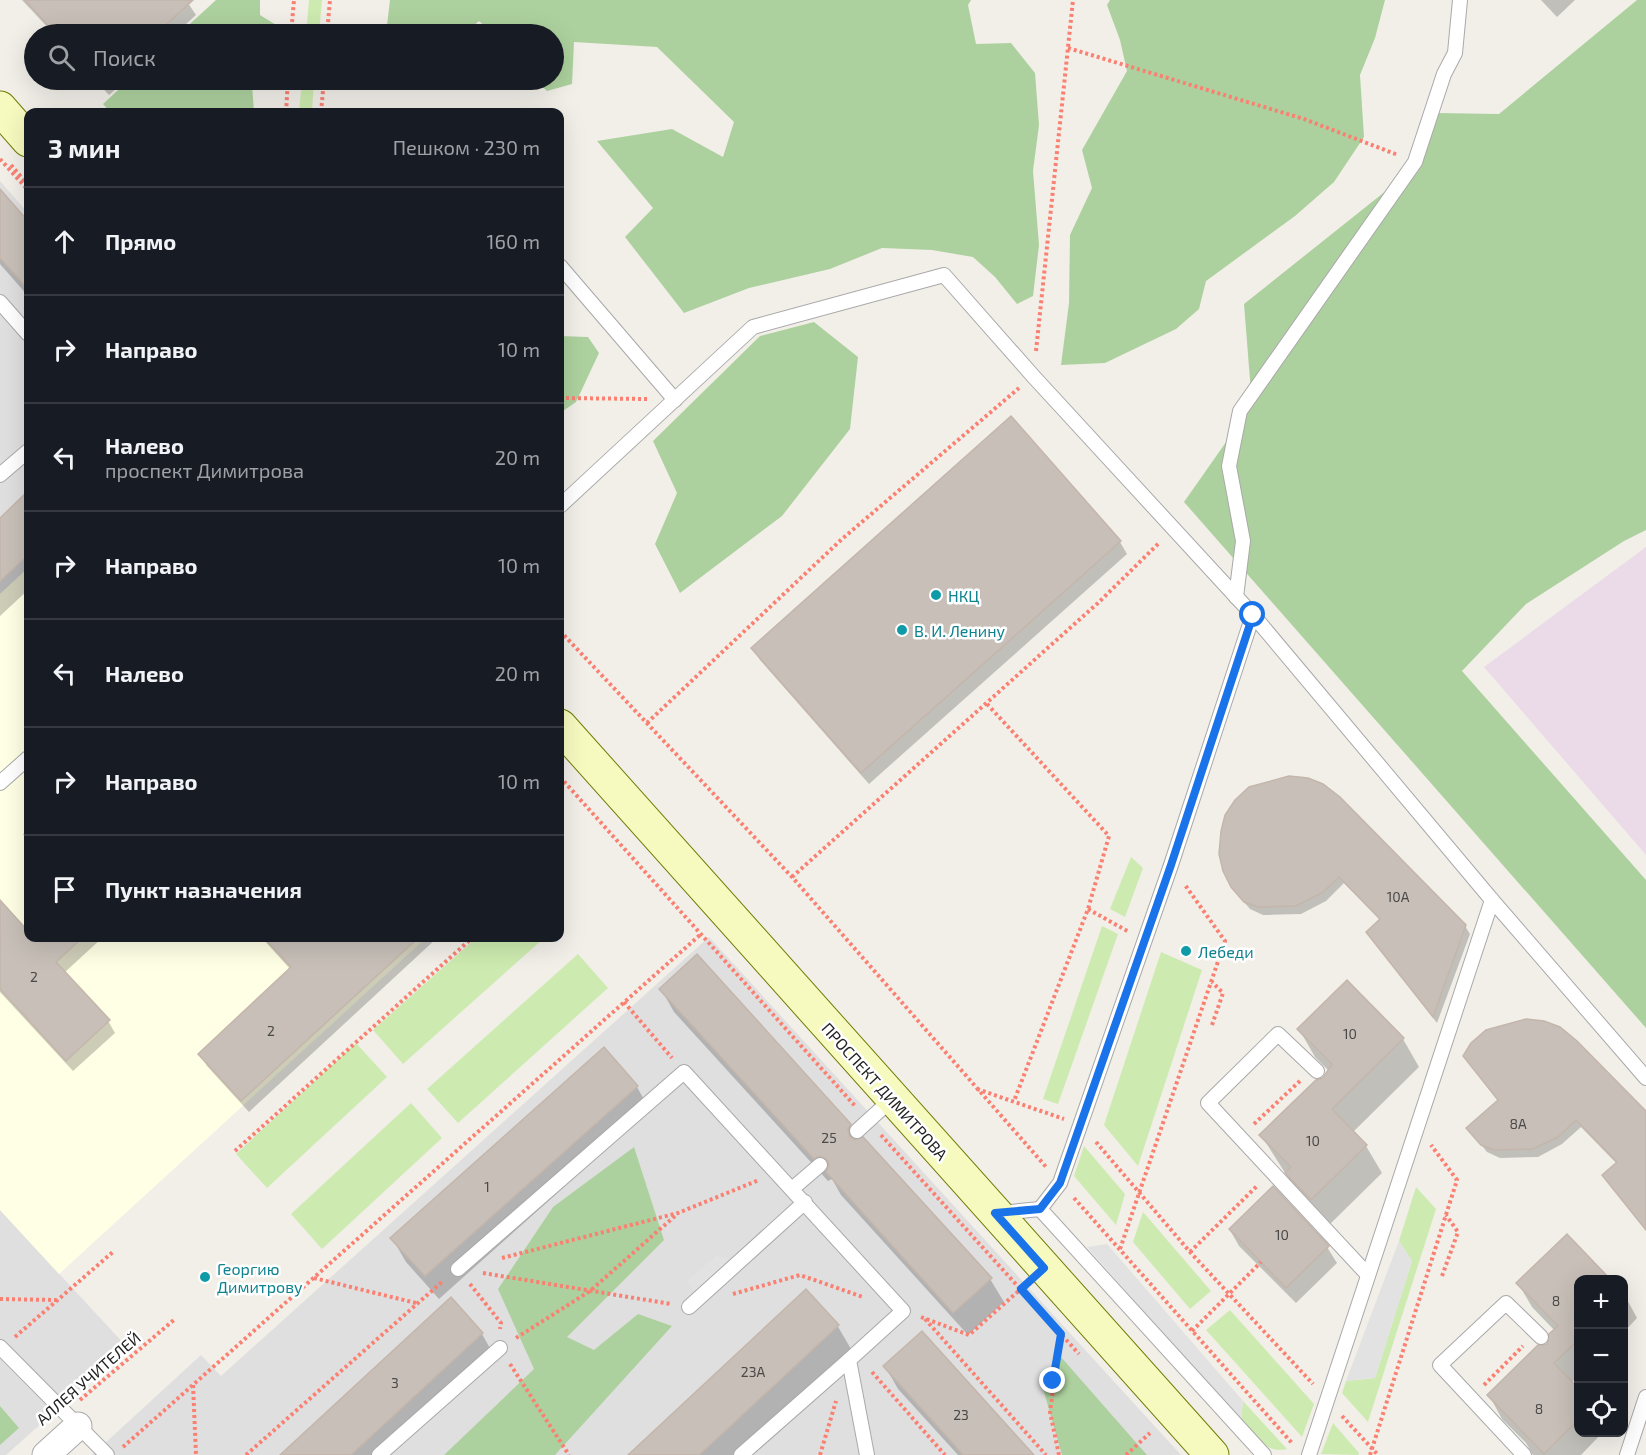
<!DOCTYPE html>
<html lang="ru">
<head>
<meta charset="utf-8">
<style>
  :root { --surface:#171b24; --page:#20242c; --text:#f1f3f6; --muted:#9ea1a6; --line:#363941 }
  body { margin:0; font-family:"Exo 2",sans-serif; background:var(--page); color:var(--text) }
  .controls { position:absolute; right:18px; bottom:18px; display:grid; overflow:hidden; border-radius:12px; box-shadow:0 6px 24px #0002 }
  .controls button { width:54px; height:54px; display:grid; place-items:center; padding:0; border:0; border-bottom:2px solid var(--line); background:var(--surface); color:var(--text); font:30px sans-serif }
  .stop { position:absolute; width:18px; height:18px; margin:-14px; border:4px solid #1a73e8; border-radius:50%; background:#fff }
  .stop.end { background:#1a73e8; border-color:#fff; box-shadow:0 2px 6px #0008 }
  .list { margin:0; padding:0; list-style:none }
  h2 { display:flex; justify-content:space-between; align-items:center; height:78px; margin:0; padding:0 24px; font-size:26px }
  h2 small { font-size:20px; font-weight:400; color:var(--muted) }
  .list li { display:grid; grid-template-columns:39px 1fr auto; gap:18px; align-items:center; box-sizing:border-box; height:108px; padding:0 24px; border-top:2px solid var(--line) }
  .list b { display:block; font-size:22px; white-space:nowrap }
  .list p { margin:0; font-size:20px; white-space:nowrap; color:var(--muted) }
  .list em { font-size:20px; font-style:normal; color:var(--muted) }
  .icon { flex:none; width:33px; height:33px; fill:none; stroke:currentColor; stroke-width:2; stroke-linecap:round; stroke-linejoin:round }
  .map { position:relative; flex:none; width:1646px; height:1455px; overflow:hidden }
  .search { position:absolute; background:var(--surface); box-shadow:0 6px 24px #0002; left:24px; top:24px; width:540px; height:66px; display:flex; align-items:center; gap:15px; box-sizing:border-box; padding:0 21px; border-radius:33px; color:var(--muted); font-size:22px }
  .panel { position:absolute; background:var(--surface); box-shadow:0 6px 24px #0002; left:24px; top:108px; width:540px; height:834px; border-radius:12px }
  .map>svg:first-child { display:block }
  .residential { fill:#e0dfdf }
  .industrial { fill:#ebdbe8 }
  .education { fill:#ffffe5 }
  .grass { fill:#cdebb0 }
  .forest { fill:#add19e }
  .parking { fill:#e2e2e2 }
  .shadow { fill:#0003 }
  .building { fill:#c7bfb8; stroke:#c4b6ab; stroke-width:1.5 }
  .lines { fill:none; stroke-linecap:round; stroke-linejoin:round }
  .service-casing { stroke:#a9a9a9; stroke-width:16 }
  .minor-casing { stroke:#a9a9a9; stroke-width:29 }
  .secondary-casing { stroke:#707d05; stroke-width:35 }
  .path { stroke:#fa8072; stroke-width:4; stroke-dasharray:3 3; stroke-linecap:butt }
  .service { stroke:#fff; stroke-width:14 }
  .minor { stroke:#fff; stroke-width:27 }
  .secondary { stroke:#f7fabf; stroke-width:33 }
  .route { stroke:#1a73e8; stroke-width:8 }
  .culture-dot { fill:#0f9aa8; stroke:#fff; stroke-width:2 }
  .labels { text-anchor:middle; dominant-baseline:central; stroke-width:5; stroke-linejoin:round; paint-order:stroke }
  .number-label { font-size:14px; fill:#4b4948 }
  .culture-label { font-size:16px; fill:#0d838f; stroke:#fff; text-anchor:start }
  .street-label { font-size:16px; fill:#222; stroke:#fff }
</style>
</head>
<body>
<div class="map">
<svg width="1646" height="1455" viewBox="0 0 1646 1455">
  <rect width="100%" height="100%" fill="#f2efe9"/>
  <g class="residential">
    <polygon points="0,181 28,213 28,568 0,594"/>
    <polygon points="709,937 1181,1455 92,1455 201,1355 221,1376"/>
    <polygon points="0,1210 127,1347 6,1455 0,1455"/>
  </g>
  <polygon class="industrial" points="1646,547 1646,855 1484,667"/>
  <polygon class="education" points="28,568 28,938 426,938 59,1274 0,1210 0,594"/>
  <g class="grass">
    <polygon points="309,0 322,0 319,34 306,34"/>
    <polygon points="302,80 314,80 312,112 299,112"/>
    <polygon points="1131,857 1143,868 1125,917 1110,909"/>
    <polygon points="1102,926 1118,934 1058,1104 1043,1099"/>
    <polygon points="476,938 544,938 403,1064 373,1030"/>
    <polygon points="1161,952 1202,970 1138,1166 1104,1125"/>
    <polygon points="578,954 608,988 458,1123 427,1089"/>
    <polygon points="356,1043 387,1077 267,1188 236,1154"/>
    <polygon points="411,1103 442,1138 322,1249 291,1214"/>
    <polygon points="1084,1146 1125,1194 1116,1225 1074,1176"/>
    <polygon points="1416,1187 1436,1209 1368,1422 1342,1393 1346,1381 1375,1378 1412,1261 1399,1241"/>
    <polygon points="1143,1212 1211,1291 1190,1309 1133,1242"/>
    <polygon points="1230,1310 1314,1404 1302,1437 1206,1330"/>
    <path d="M1243,1401l44,48c-21,5 -33,-13 -46,-27z"/>
    <polygon points="1333,1423 1359,1453 1358,1455 1321,1454"/>
  </g>
  <g class="forest">
    <polygon points="216,0 260,0 260,15 281,28 281,34 179,34"/>
    <polygon points="390,0 971,0 968,5 976,44 1011,43 1035,73 1039,125 1033,171 1039,245 1033,296 1017,304 995,277 973,257 932,250 882,248 830,269 749,288 684,313 625,237 653,208 597,141 672,129 723,157 734,122 657,47 574,42 572,84 547,91 535,80 554,80 554,34 493,34 479,21 464,34 386,34"/>
    <polygon points="1110,0 1385,0 1375,38 1360,75 1364,137 1334,182 1295,216 1206,281 1199,309 1176,329 1105,363 1061,365 1069,303 1070,235 1092,188 1082,150 1127,71 1120,40 1107,5"/>
    <polygon points="1637,0 1646,0 1646,530 1624,541 1526,604 1462,671 1646,880 1646,1028 1184,502 1252,405 1244,304 1392,186 1436,113 1499,114"/>
    <polygon points="129,80 259,80 252,85 254,112 110,112 103,104"/>
    <polygon points="814,322 858,357 850,429 782,516 680,593 655,544 677,493 653,441 760,336"/>
    <polygon points="560,336 588,337 599,353 576,402 560,413"/>
    <polygon points="634,1147 664,1240 567,1337 594,1350 638,1314 672,1326 555,1455 444,1455 534,1369 498,1289 553,1207"/>
    <polygon points="1061,1357 1147,1455 1062,1455 1040,1378"/>
    <polygon points="0,1406 19,1428 0,1445"/>
  </g>
  <g class="parking">
    <polygon points="1399,1241 1412,1261 1375,1378 1346,1381"/>
    <polygon points="1107,1244 1243,1401 1241,1422 1087,1247"/>
    <polygon points="716,1256 731,1259 695,1291 686,1282"/>
  </g>
  <g class="shadow">
    <polygon points="22,0 186,0 196,15 175,34 54,34"/>
    <polygon points="1541,0 1575,0 1557,17"/>
    <polygon points="95,80 126,80 109,95"/>
    <polygon points="0,191 28,223 28,296 0,264"/>
    <polygon points="1011,418 1120,542 1127,554 869,784 760,660 753,648"/>
    <polygon points="28,494 28,590 0,616 0,520"/>
    <polygon points="28,829 28,843 23,834"/>
    <polygon points="1222,831 1465,926 1470,934 1437,1023 1368,932 1381,921 1344,883 1326,901 1301,914 1263,915 1250,909 1238,895 1224,871"/>
    <polygon points="0,902 28,933 28,938 32,938 40,946 49,938 102,938 64,973 108,1021 115,1033 73,1071 0,992"/>
    <polygon points="262,938 437,938 249,1112 207,1066 200,1054 291,970"/>
    <polygon points="1347,982 1403,1039 1419,1067 1353,1132 1366,1146 1382,1173 1327,1227 1303,1201 1261,1135 1324,1079 1329,1071 1315,1057 1299,1029"/>
    <polygon points="661,989 850,1125 859,1140 990,1279 1004,1302 968,1335 841,1195 832,1179 828,1181 674,1012"/>
    <polygon points="1470,1064 1646,1113 1646,1230 1617,1164 1581,1127 1562,1144 1538,1157 1500,1158 1487,1152 1468,1128 1499,1101"/>
    <polygon points="637,1087 650,1110 439,1299 406,1262 392,1238"/>
    <polygon points="1230,1230 1327,1247 1337,1263 1296,1303 1239,1246"/>
    <polygon points="1578,1280 1578,1376 1571,1383 1578,1390 1578,1432 1603,1432 1581,1455 1533,1455 1526,1443 1502,1419 1489,1395 1548,1345 1555,1331 1532,1307 1518,1283"/>
    <polygon points="1624,1294 1637,1318 1624,1332"/>
    <polygon points="837,1325 851,1349 737,1455 630,1455"/>
    <polygon points="482,1334 495,1357 389,1455 282,1455"/>
    <polygon points="885,1366 1032,1455 958,1455 898,1389"/>
  </g>
  <g class="building">
    <polygon points="25,0 193,0 156,34 56,34"/>
    <polygon points="0,189 28,221 28,289 0,258"/>
    <polygon points="1011,416 1121,541 861,773 751,648"/>
    <polygon points="28,491 28,555 0,581 0,518"/>
    <polygon points="1289,776 1308,778 1323,784 1340,797 1466,925 1433,1017 1366,932 1380,919 1339,877 1322,893 1296,906 1258,907 1244,902 1231,887 1223,871 1219,854 1221,831 1225,815 1235,800 1249,787"/>
    <polygon points="0,900 28,931 28,938 82,938 56,962 110,1020 66,1061 0,989"/>
    <polygon points="264,938 418,938 241,1101 198,1054 291,967"/>
    <polygon points="697,954 851,1124 848,1129 850,1137 855,1140 863,1137 992,1278 953,1313 826,1172 829,1164 826,1159 819,1156 814,1159 659,989"/>
    <polygon points="1347,980 1404,1038 1332,1109 1367,1145 1311,1200 1285,1173 1291,1167 1259,1135 1316,1080 1323,1078 1332,1064 1297,1029"/>
    <polygon points="1526,1019 1544,1021 1560,1027 1577,1041 1646,1111 1646,1230 1602,1175 1617,1162 1576,1120 1558,1137 1533,1149 1494,1150 1481,1145 1466,1128 1498,1100 1463,1056 1471,1043 1486,1030"/>
    <polygon points="604,1047 638,1086 425,1276 390,1238"/>
    <polygon points="1273,1186 1329,1246 1286,1288 1229,1229"/>
    <polygon points="1567,1234 1611,1280 1578,1280 1578,1347 1575,1343 1554,1363 1578,1388 1578,1420 1544,1454 1487,1395 1538,1345 1547,1344 1549,1334 1558,1326 1516,1283"/>
    <polygon points="806,1289 839,1325 709,1446 699,1455 628,1455"/>
    <polygon points="451,1297 483,1333 457,1357 351,1455 280,1455"/>
    <polygon points="922,1331 1034,1455 963,1455 949,1439 883,1366"/>
  </g>
  <g class="lines">
    <g class="service-casing">
      <g id="service">
        <polyline points="560,266 675,400"/>
        <polyline points="0,302 28,334"/>
        <polyline points="0,475 28,451"/>
        <polyline points="560,506 753,327 944,275 1033,376 1253,615 1492,900 1646,1078"/>
        <polyline points="1236,597 1243,541 1229,466 1240,411 1415,162 1444,74 1455,53 1460,0"/>
        <polyline points="0,783 28,758"/>
        <polyline points="1317,1071 1278,1034 1208,1103 1368,1275"/>
        <polyline points="857,1131 892,1099"/>
        <polyline points="792,1189 820,1165"/>
        <polyline points="1040,1209 1060,1183 1171,865 1253,615"/>
        <polyline points="1000,1213 1040,1209 1264,1455"/>
        <polyline points="458,1269 684,1072 903,1311 849,1360 867,1455"/>
        <polyline points="689,1307 805,1202"/>
        <polyline points="0,1347 107,1455"/>
        <polyline points="379,1455 500,1348"/>
        <polyline points="741,1455 849,1360"/>
        <polyline points="1309,1455 1492,900"/>
        <polyline points="1524,1455 1440,1365 1506,1303 1541,1337"/>
        <polyline points="1627,1455 1646,1397"/>
      </g>
    </g>
    <g class="minor-casing">
      <polyline id="minor" points="46,1455 78,1426"/>
    </g>
    <g class="secondary-casing">
      <g id="secondary">
        <polyline points="0,108 28,140"/>
        <polyline points="560,726 1212,1455"/>
      </g>
    </g>
    <g class="path">
      <polyline points="291,34 294,0"/>
      <polyline points="327,34 330,0"/>
      <polyline points="1068,48 1304,119 1398,155"/>
      <polyline points="286,112 288,80"/>
      <polyline points="321,112 324,80"/>
      <polyline points="0,159 28,190"/>
      <polyline points="11,165 28,185"/>
      <polyline points="1036,351 1073,0"/>
      <polyline points="560,398 647,399"/>
      <polyline points="560,631 792,877 1047,1168"/>
      <polyline points="987,704 1109,836 1088,909 1014,1101"/>
      <polyline points="647,723 842,539 1019,388"/>
      <polyline points="560,777 856,1107"/>
      <polyline points="792,877 1098,603 1160,542"/>
      <polyline points="1088,909 1129,932"/>
      <polyline points="624,1002 672,1058"/>
      <polyline points="1212,1025 1223,993 1212,982"/>
      <polyline points="977,1089 1064,1119"/>
      <polyline points="1254,1124 1301,1080"/>
      <polyline points="881,1135 1079,1354"/>
      <polyline points="1096,1142 1190,1252 1313,1384"/>
      <polyline points="235,1151 472,938"/>
      <polyline points="1074,1198 1292,1443"/>
      <polyline points="1120,1249 1225,941 1185,885"/>
      <polyline points="1190,1252 1258,1185"/>
      <polyline points="502,1258 678,1213 759,1180"/>
      <polyline points="483,1273 671,1304"/>
      <polyline points="1442,1276 1458,1232 1446,1215"/>
      <polyline points="314,1278 416,1303"/>
      <polyline points="470,1284 501,1323 500,1329"/>
      <polyline points="733,1294 800,1275 863,1297"/>
      <polyline points="0,1299 56,1300"/>
      <polyline points="921,1317 969,1335 1022,1288"/>
      <polyline points="925,1319 1046,1455"/>
      <polyline points="1192,1331 1261,1262"/>
      <polyline points="15,1337 114,1251"/>
      <polyline points="516,1338 590,1291 676,1215"/>
      <polyline points="510,1364 569,1455"/>
      <polyline points="872,1372 945,1455"/>
      <polyline points="193,1385 196,1455"/>
      <polyline points="1484,1385 1523,1346"/>
      <polyline points="80,1400 175,1319"/>
      <polyline points="1342,1416 1378,1455"/>
      <polyline points="123,1447 701,934"/>
      <polyline points="246,1455 443,1281"/>
      <polyline points="820,1455 836,1401"/>
      <polyline points="1059,1455 1050,1412 1061,1334"/>
      <polyline points="1126,1455 1150,1433"/>
      <polyline points="1370,1455 1457,1180 1431,1145"/>
    </g>
    <use href="#service" class="service"/>
    <use href="#minor" class="minor"/>
    <use href="#secondary" class="secondary"/>
  </g>
  <g class="lines">
    <polyline class="route" points="1053,1381 1061,1334 1021,1289 1044,1268 995,1213 1040,1209 1060,1183 1171,865 1253,615"/>
  </g>
  <g class="culture-dot">
    <circle cx="936" cy="595" r="6"/>
    <circle cx="902" cy="630" r="6"/>
    <circle cx="1186" cy="951" r="6"/>
    <circle cx="205" cy="1277" r="6"/>
  </g>
  <g class="labels">
    <g class="number-label">
      <text x="1398" y="896">10А</text>
      <text x="34" y="976">2</text>
      <text x="271" y="1030">2</text>
      <text x="1350" y="1033">10</text>
      <text x="1518" y="1123">8А</text>
      <text x="829" y="1137">25</text>
      <text x="1313" y="1140">10</text>
      <text x="487" y="1186">1</text>
      <text x="1282" y="1234">10</text>
      <text x="1556" y="1300">8</text>
      <text x="753" y="1371">23А</text>
      <text x="395" y="1382">3</text>
      <text x="1539" y="1408">8</text>
      <text x="961" y="1414">23</text>
    </g>
    <g class="culture-label">
      <text x="948" y="595">НКЦ</text>
      <text x="914" y="630">В. И. Ленину</text>
      <text x="1198" y="951">Лебеди</text>
      <text x="217" y="1268">Георгию<tspan x="217" dy="18">Димитрову</tspan></text>
    </g>
    <g class="street-label">
      <text transform="translate(885 1091) rotate(48)">ПРОСПЕКТ ДИМИТРОВА</text>
      <text transform="translate(88 1378) rotate(-41)">АЛЛЕЯ УЧИТЕЛЕЙ</text>
    </g>
  </g>
</svg>
<div class="controls">
<button>+</button>
<button>−</button>
<button><svg class="icon" aria-label="locate" viewBox="0 0 24 24"><circle cx="12" cy="12" r="6"/><path d="M12 2v4M12 18v4M2 12h4M18 12h4"/></svg></button>
</div>
<div class="stop" style="left:1253px;top:615px"></div>
<div class="stop end" style="left:1053px;top:1381px"></div>
<div class="search"><svg class="icon" aria-label="search" viewBox="0 0 24 24"><circle cx="10" cy="10" r="6"/><path d="M15 15l6 6"/></svg>Поиск</div>
<section class="panel">
<h2>3 мин<small>Пешком · 230 m</small></h2>
<ul class="list">
<li><svg class="icon" aria-label="ahead" viewBox="0 0 24 24"><path d="M12 20V5M6 11l6-6 6 6"/></svg><div><b>Прямо</b></div><em>160 m</em></li>
<li><svg class="icon" aria-label="right" viewBox="0 0 24 24"><path d="M7 20v-9h11M14 6l5 5-5 5"/></svg><div><b>Направо</b></div><em>10 m</em></li>
<li><svg class="icon" aria-label="left" viewBox="0 0 24 24"><path d="M17 20v-9H6M10 6l-5 5 5 5"/></svg><div><b>Налево</b><p>проспект Димитрова</p></div><em>20 m</em></li>
<li><svg class="icon" aria-label="right" viewBox="0 0 24 24"><path d="M7 20v-9h11M14 6l5 5-5 5"/></svg><div><b>Направо</b></div><em>10 m</em></li>
<li><svg class="icon" aria-label="left" viewBox="0 0 24 24"><path d="M17 20v-9H6M10 6l-5 5 5 5"/></svg><div><b>Налево</b></div><em>20 m</em></li>
<li><svg class="icon" aria-label="right" viewBox="0 0 24 24"><path d="M7 20v-9h11M14 6l5 5-5 5"/></svg><div><b>Направо</b></div><em>10 m</em></li>
<li><svg class="icon" aria-label="arrive" viewBox="0 0 24 24"><path d="M6 21V4h12l-3 4 3 4H6"/></svg><div><b>Пункт назначения</b></div></li>
</ul>
</section>
</div>
</body>
</html>
